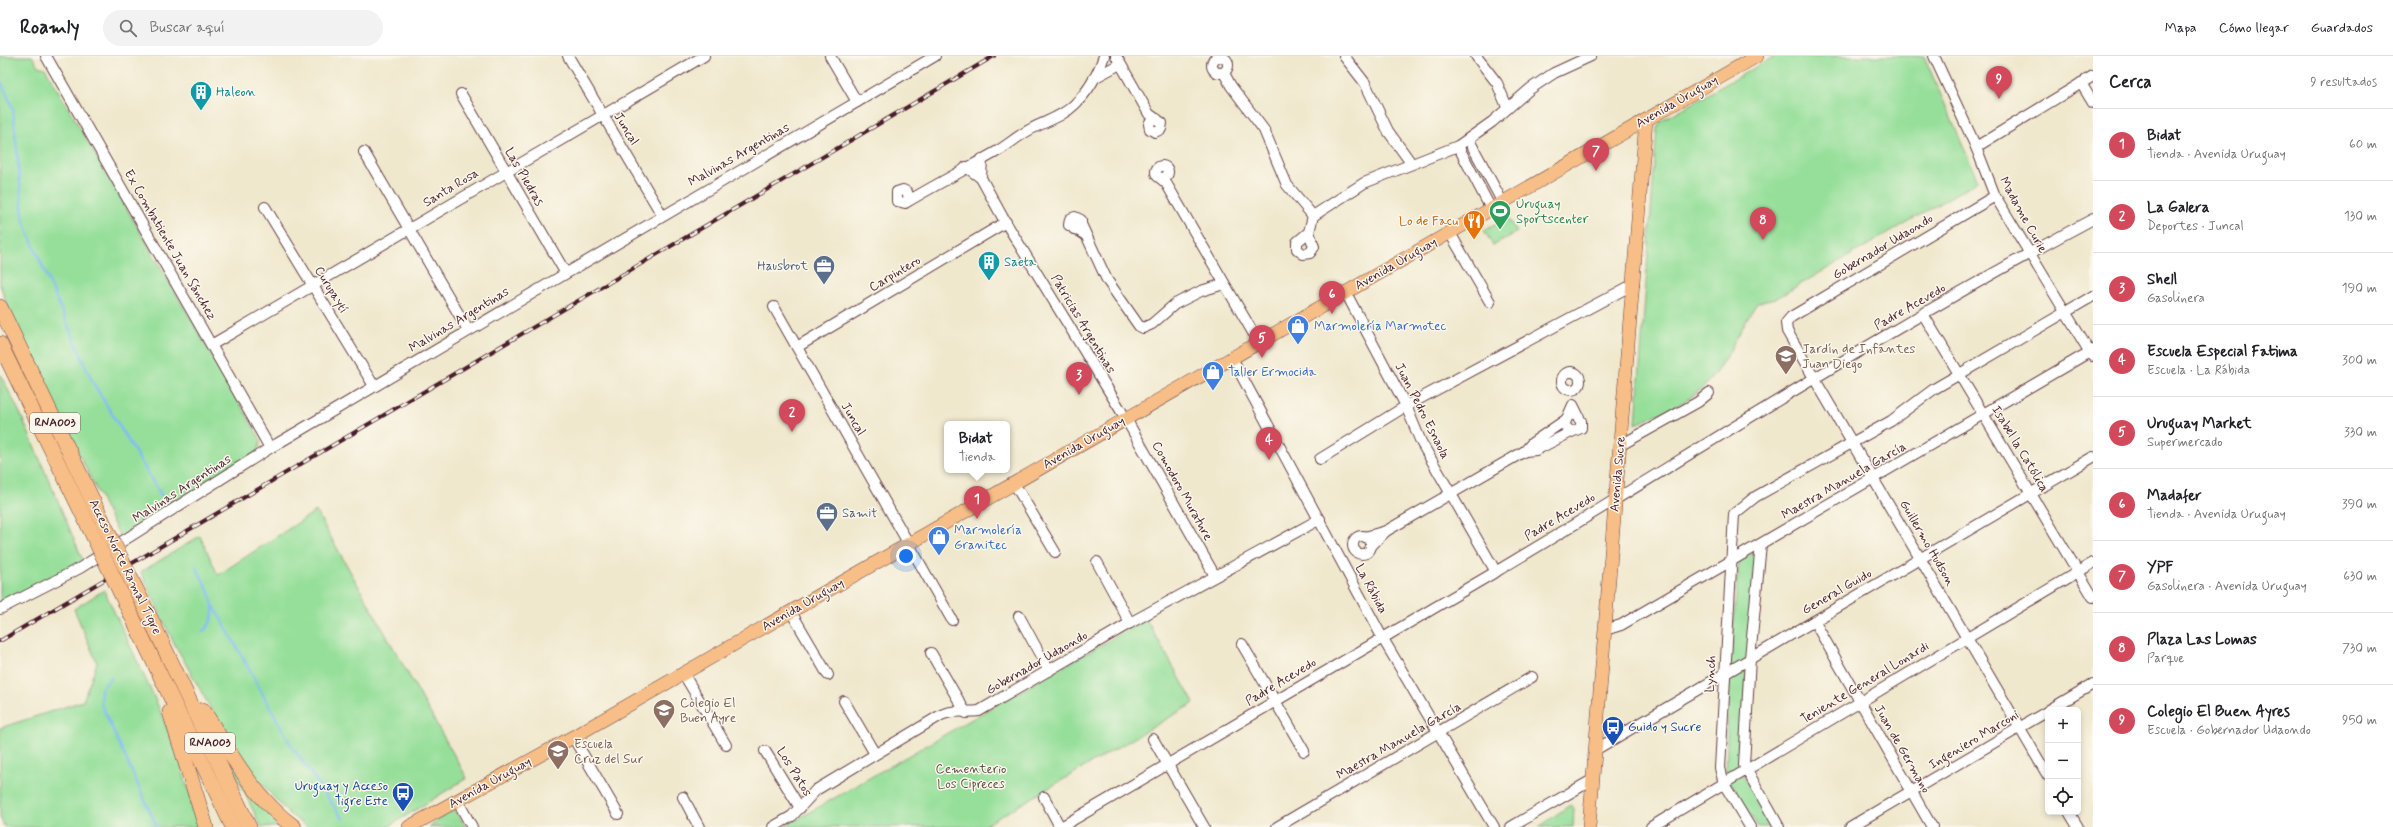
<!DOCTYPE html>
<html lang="es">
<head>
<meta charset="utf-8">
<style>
  :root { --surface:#fff; --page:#f2f2f2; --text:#202124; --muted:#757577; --line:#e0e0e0; --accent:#d1495b }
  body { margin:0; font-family:Mynerve,sans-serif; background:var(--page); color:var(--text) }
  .controls { position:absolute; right:12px; bottom:12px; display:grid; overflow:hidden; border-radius:6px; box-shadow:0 2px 6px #0003 }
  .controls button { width:36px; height:36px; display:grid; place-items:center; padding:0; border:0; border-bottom:1px solid var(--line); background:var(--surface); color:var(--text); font:20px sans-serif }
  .you { position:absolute; left:906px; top:500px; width:14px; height:14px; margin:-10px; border:3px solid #fff; border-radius:50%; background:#1a73e8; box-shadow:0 0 0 6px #1a73e833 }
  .badge { display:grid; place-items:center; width:26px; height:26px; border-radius:50%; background:var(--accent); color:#fff; font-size:13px; font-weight:700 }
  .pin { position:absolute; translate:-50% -33px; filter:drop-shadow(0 1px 2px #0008) }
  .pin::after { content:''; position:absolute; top:21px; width:14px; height:12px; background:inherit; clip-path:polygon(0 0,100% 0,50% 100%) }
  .popup { position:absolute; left:944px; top:365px; width:66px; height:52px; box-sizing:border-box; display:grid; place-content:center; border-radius:6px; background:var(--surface); filter:drop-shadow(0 1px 3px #0005); font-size:13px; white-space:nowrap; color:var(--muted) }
  .popup b { font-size:15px; color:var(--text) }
  .popup::after { content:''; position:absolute; left:50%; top:100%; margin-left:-8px; border:8px solid transparent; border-top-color:var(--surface) }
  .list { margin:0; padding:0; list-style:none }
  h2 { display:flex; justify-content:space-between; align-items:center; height:52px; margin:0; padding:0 16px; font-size:17px }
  h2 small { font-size:13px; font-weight:400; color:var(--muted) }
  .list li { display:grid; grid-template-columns:26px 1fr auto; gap:12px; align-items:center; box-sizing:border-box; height:72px; padding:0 16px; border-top:1px solid var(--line) }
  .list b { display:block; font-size:15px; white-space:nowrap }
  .list p { margin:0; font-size:13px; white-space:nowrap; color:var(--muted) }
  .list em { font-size:13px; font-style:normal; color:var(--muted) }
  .icon { flex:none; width:22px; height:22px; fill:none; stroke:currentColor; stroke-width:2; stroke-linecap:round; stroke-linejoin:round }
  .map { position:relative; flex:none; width:2093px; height:771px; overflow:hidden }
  header { display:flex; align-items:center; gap:24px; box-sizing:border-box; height:56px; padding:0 20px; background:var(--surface); border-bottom:1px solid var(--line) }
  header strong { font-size:19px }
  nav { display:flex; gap:22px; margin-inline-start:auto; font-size:14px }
  .search { width:280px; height:36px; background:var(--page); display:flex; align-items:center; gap:10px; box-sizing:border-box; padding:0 14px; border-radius:22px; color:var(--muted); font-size:15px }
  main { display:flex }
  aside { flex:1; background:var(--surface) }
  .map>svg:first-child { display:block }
  .green { fill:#96df9a; stroke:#707f62 }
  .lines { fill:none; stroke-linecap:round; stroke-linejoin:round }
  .stream { stroke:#81bbf2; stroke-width:2.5 }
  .minor-casing { stroke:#633d43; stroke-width:12 }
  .major-casing { stroke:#633d43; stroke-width:14 }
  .highway-casing { stroke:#633d43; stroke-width:16 }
  .minor { stroke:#fff; stroke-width:10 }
  .major { stroke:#f7be87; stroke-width:13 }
  .highway { stroke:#f7be87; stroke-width:15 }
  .rail-casing { stroke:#4a1f2b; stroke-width:4 }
  .rail { stroke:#fbf7ec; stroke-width:2.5; stroke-dasharray:8; stroke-linecap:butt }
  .highway-bridge-casing { stroke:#633d43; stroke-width:16; stroke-linecap:butt }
  .highway-bridge { stroke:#f7be87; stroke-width:15 }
  .labels { text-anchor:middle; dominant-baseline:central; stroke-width:3; stroke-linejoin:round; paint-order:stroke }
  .shield { fill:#fbf7ec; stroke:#7f6065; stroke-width:1 }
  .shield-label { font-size:12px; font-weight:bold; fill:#4a1f2b }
  .culture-label { font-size:13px; fill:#0d838f; stroke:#fbf7ec; text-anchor:start }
  .street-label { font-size:13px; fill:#4a1f2b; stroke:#fbf7ec }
  .leisure-label { font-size:13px; fill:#27864d; stroke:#fbf7ec; text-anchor:start }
  .food-label { font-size:13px; fill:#c56008; stroke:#fbf7ec; text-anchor:end }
  .service-label { font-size:13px; fill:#4e5e75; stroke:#fbf7ec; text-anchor:end }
  .shop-label { font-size:13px; fill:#366cbe; stroke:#fbf7ec; text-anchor:start }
  .education-label { font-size:13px; fill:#785e54; stroke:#fbf7ec; text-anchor:start }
  .transit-label { font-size:13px; fill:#164399; stroke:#fbf7ec; text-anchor:start }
  .park-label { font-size:13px; fill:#5d4f47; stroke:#fbf7ec }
</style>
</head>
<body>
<header>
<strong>Roamly</strong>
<div class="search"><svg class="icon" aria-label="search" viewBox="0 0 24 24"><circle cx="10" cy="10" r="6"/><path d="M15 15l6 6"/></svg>Buscar aquí</div>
<nav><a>Mapa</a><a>Cómo llegar</a><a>Guardados</a></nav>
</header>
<main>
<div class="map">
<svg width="2093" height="771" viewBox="0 0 2093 771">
  <rect width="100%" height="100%" fill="#fbf7ec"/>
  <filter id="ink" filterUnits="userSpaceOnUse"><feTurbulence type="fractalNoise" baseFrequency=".025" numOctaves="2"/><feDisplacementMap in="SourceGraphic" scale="8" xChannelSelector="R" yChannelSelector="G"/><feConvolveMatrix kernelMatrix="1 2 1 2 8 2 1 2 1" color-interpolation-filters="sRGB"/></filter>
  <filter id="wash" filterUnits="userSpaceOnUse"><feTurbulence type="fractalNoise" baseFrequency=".012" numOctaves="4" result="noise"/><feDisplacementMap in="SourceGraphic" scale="16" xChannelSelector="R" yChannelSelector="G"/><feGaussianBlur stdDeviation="0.9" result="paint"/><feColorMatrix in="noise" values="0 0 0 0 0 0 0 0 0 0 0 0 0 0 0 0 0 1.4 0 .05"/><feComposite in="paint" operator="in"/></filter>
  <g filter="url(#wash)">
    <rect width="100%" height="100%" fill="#f0e8cd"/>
    <g class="green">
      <polygon points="0,0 32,0 38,10 45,12 261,384 258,395 121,483 14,267 0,229"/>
      <path d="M1775,0h149l54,125 -203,118 -18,4c-17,26 -34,67 -57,87 -18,16 -42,24 -64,34l21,-296 4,-7z"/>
      <polygon points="1507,161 1517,176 1493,190 1484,174"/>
      <polygon points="0,318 20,357 85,509 0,551"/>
      <polygon points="316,455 467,722 388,771 307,771 288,757 245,709 225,678 173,585 141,516 200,480 218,519"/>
      <polygon points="1756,495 1740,716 1775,771 1758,771 1726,720 1729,619 1739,506"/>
      <polygon points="104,534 160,654 181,710 200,771 5,771 0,762 0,672 83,645 97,607 74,553"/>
      <polygon points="1146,563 1194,647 982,771 784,771"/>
      <polygon points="218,681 291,771 261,771"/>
      <polygon points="1570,749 1574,752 1573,771 1539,771"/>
      <path d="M455,755l11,16h-37c9,-5 14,-15 26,-16z"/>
    </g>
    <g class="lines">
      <g class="stream">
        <polyline points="0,23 13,53 23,161 29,179 92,325 163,442"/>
        <path d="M196,511c11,21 29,47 6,65"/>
        <polyline points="214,550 291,689 343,763"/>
        <polyline points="111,622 101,633 101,648 157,771"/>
      </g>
    </g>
  </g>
  <g filter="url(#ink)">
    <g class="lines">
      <g class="minor-casing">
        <g id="minor">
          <polyline points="46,0 270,392"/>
          <polyline points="568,0 662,159"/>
          <polyline points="830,0 857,46"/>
          <polyline points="1116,0 1149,58 1162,67 1161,73 1155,76 1150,73 1149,68 1152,63 1157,63"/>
          <polyline points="1344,0 1365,27 1388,75 1411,107"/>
          <polyline points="1476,0 1497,27 1507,51"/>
          <polyline points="1934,0 1976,91 1995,140 2092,300"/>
          <circle cx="1220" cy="9" r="8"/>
          <polyline points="1224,17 1231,30 1264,74 1287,129 1313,160"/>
          <polyline points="1094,22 1120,8"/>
          <polyline points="2081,27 2093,47"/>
          <polyline points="461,38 565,216"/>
          <polyline points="1469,84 1503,147"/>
          <polyline points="1458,90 1491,153"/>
          <polyline points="1976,91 2093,20"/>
          <polyline points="364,96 468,274"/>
          <circle cx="1162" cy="116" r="6"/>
          <polyline points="966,111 981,122 982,103"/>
          <polyline points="1159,121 1166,127 1259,287"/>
          <polyline points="981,122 1003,162 1126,363 1215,520"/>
          <polyline points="1995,140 1791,261 1786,267 1787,275 1814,322 2048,720"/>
          <path d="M907,146l2,-4 -2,-6 -4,-2 -6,2v9l8,2c30,-18 61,-34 91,-51 12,-7 23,-17 35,-23 15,-8 31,-12 43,-24 14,-13 24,-31 30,-49"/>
          <polyline points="265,151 374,330"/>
          <polyline points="1081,168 1107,224 1139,270 1143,272 1152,268 1175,248 1201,235 1224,228"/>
          <polyline points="1074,173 1078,172 1081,168 1081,164 1075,161 1070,163 1069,169 1084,178"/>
          <polyline points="1309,176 1297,186 1297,193 1303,198 1310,197 1314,191 1309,176 1313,160 1364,127 1458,90 1492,66 1530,33 1554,17 1591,0"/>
          <polyline points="1450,177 1490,246"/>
          <polyline points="1346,237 1406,350 1421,386 1496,516"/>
          <polyline points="774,251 952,564"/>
          <polyline points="1923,258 2093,541"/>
          <polyline points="213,288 704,0"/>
          <polyline points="797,291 1006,166"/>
          <polyline points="1232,302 1382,581 1494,771"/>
          <circle cx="1571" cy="325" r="9"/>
          <polyline points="1569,359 1576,359 1581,365 1581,372 1571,376 1564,369 1573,349 1579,361"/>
          <polyline points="1564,365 1532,387 1525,395 1536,394 1571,376"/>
          <polyline points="1621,389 1698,346 1709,337"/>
          <polyline points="1320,403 1406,350 1634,228"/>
          <polyline points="1014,427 1055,496"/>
          <polyline points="1386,475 1525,395"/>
          <circle cx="1362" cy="489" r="9"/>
          <polyline points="1365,481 1386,475 1371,490"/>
          <polyline points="1761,488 1750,602 1744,709 1779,771"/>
          <polyline points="1097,506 1130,567"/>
          <polyline points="0,553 80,512 270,392 935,0"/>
          <polyline points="791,556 828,619"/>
          <polyline points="1019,560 1049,615"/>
          <polyline points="1814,565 1932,771"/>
          <polyline points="1605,574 1621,569 2093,294"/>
          <polyline points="1242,588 1304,695"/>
          <polyline points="931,597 966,657"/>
          <polyline points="683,617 726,689"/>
          <polyline points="844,645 875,698"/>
          <polyline points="2049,654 2093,628"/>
          <polyline points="573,681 618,758"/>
          <polyline points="1153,683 1204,771"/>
          <polyline points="1595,694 2093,401"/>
          <polyline points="765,695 800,752"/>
          <polyline points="683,741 699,771"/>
          <polyline points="1044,741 1060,771"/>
          <polyline points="458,746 472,771"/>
          <polyline points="2069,756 2078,771"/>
          <path d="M773,771l19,-11 24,-26 125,-75c13,-6 24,-2 38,-4l151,-88 190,-104"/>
          <path d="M1061,771c145,-86 291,-170 436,-256 198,-118 392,-244 596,-352"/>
          <polyline points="1277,771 1532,621"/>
          <polyline points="1511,771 1592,724"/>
          <polyline points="1651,771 2093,507"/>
          <polyline points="1750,771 1724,728 1720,712 1734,458 1755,441 1891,365 1934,333 2093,240"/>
          <polyline points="1850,771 2048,655"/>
        </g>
      </g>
      <g class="major-casing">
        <g id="major">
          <polyline points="409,771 573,681 1757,0"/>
          <polyline points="1589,771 1646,64"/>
        </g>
      </g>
      <g class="highway-casing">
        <g id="highway">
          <polyline points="0,251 101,462"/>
          <polyline points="0,288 89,471"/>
          <polyline points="154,570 249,771"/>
          <polyline points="140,577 233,771"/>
          <path d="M203,654c26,41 50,87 91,117"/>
          <polyline points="170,656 206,771"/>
        </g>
      </g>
      <use href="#minor" class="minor"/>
      <use href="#major" class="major"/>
      <use href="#highway" class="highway"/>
      <g class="rail-casing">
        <polyline id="rail" points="0,585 994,0"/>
      </g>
      <use href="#rail" class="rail"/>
      <g class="highway-bridge-casing">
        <g id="highway-bridge">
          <polyline points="101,462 154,570"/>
          <polyline points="89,471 140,577"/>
        </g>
      </g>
      <use href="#highway-bridge" class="highway-bridge"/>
    </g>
  </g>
  <defs>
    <g id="building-pin" transform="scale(1.15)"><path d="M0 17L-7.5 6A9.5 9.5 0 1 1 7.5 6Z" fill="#0f9aa8" stroke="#fbf7ec"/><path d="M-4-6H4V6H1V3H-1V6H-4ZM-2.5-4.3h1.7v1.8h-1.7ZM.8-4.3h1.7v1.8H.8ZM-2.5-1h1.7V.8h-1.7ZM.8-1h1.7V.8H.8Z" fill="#fff"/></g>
    <g id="stadium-pin" transform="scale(1.15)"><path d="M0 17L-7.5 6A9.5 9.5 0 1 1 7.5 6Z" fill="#2e9e5b" stroke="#fbf7ec"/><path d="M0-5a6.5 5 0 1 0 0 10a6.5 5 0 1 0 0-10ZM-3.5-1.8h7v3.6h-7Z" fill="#fff"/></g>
    <g id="restaurant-pin" transform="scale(1.15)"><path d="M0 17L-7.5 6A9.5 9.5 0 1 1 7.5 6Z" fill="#e8710a" stroke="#fbf7ec"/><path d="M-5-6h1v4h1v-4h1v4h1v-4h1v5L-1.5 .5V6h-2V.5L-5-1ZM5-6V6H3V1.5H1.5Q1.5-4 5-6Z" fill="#fff"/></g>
    <g id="office-pin" transform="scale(1.15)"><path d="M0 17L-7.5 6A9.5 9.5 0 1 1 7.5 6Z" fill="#5c6f8a" stroke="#fbf7ec"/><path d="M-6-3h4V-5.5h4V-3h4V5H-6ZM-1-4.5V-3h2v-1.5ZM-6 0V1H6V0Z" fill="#fff"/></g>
    <g id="shop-pin" transform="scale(1.15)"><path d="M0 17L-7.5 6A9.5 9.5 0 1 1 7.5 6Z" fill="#3f7fe0" stroke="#fbf7ec"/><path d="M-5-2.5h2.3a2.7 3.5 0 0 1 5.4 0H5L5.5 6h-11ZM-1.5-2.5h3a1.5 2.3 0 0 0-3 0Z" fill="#fff"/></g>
    <g id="school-pin" transform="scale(1.15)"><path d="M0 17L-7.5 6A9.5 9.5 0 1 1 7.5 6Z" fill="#8d6e63" stroke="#fbf7ec"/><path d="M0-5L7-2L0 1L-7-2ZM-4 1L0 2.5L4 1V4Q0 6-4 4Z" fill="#fff"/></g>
    <g id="bus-pin" transform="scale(1.15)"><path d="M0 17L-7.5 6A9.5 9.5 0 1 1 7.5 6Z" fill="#1a4fb4" stroke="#fbf7ec"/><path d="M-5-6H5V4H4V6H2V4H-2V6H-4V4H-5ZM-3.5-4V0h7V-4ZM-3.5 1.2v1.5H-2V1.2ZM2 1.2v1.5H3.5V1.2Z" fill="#fff"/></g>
  </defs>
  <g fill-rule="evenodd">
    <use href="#building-pin" x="201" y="36"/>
    <use href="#stadium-pin" x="1500" y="155"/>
    <use href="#restaurant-pin" x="1474" y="165"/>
    <use href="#building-pin" x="989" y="206"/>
    <use href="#office-pin" x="824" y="210"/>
    <use href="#shop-pin" x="1298" y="270"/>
    <use href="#school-pin" x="1786" y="300"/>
    <use href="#shop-pin" x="1213" y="316"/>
    <use href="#office-pin" x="827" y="457"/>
    <use href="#shop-pin" x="939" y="481"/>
    <use href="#school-pin" x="664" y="654"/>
    <use href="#bus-pin" x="1613" y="671"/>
    <use href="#school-pin" x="558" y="695"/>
    <use href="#bus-pin" x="403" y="737"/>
  </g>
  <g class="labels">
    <g class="shield">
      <rect x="30" y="357" width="50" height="20" rx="3"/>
      <rect x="185" y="677" width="50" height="20" rx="3"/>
    </g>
    <g class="shield-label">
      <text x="55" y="367">RNA003</text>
      <text x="210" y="687">RNA003</text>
    </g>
    <g class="culture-label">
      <text x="216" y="36">Haleon</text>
      <text x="1004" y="206">Saeta</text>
    </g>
    <g class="street-label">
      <text transform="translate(1677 46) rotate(-30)">Avenida Uruguay</text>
      <text transform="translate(626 73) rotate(59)">Juncal</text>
      <text transform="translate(739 99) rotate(-30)">Malvinas Argentinas</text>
      <text transform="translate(524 121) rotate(60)">Las Piedras</text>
      <text transform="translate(451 132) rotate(-31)">Santa Rosa</text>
      <text transform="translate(2023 159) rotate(61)">Madame Curie</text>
      <text transform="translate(170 189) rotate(60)">Ex Combatiente Juan Sánchez</text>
      <text transform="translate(1883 191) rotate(-31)">Gobernador Udaondo</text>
      <text transform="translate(1396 208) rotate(-30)">Avenida Uruguay</text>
      <text transform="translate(895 218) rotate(-31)">Carpintero</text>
      <text transform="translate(331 234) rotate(59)">Curupaytí</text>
      <text transform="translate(1910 251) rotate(-30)">Padre Acevedo</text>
      <text transform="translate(459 264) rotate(-31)">Malvinas Argentinas</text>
      <text transform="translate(1083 268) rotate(59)">Patricias Argentinas</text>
      <text transform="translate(1422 355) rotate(63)">Juan Pedro Esnaola</text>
      <text transform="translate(853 363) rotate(60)">Juncal</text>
      <text transform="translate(1084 387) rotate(-30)">Avenida Uruguay</text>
      <text transform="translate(2020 393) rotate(59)">Isabel la Católica</text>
      <text transform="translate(1618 418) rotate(-85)">Avenida Sucre</text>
      <text transform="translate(1844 425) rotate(-30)">Maestra Manuela García</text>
      <text transform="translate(182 433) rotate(-33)">Malvinas Argentinas</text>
      <text transform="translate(1182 435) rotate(61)">Comodoro Murature</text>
      <text transform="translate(1560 461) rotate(-31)">Padre Acevedo</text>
      <text transform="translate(1927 487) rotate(60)">Guillermo Hudson</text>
      <text transform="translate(125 511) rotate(64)">Acceso Norte Ramal Tigre</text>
      <text transform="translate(1371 533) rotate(62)">La Rábida</text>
      <text transform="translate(1837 536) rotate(-30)">General Guido</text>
      <text transform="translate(803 549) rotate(-30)">Avenida Uruguay</text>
      <text transform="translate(1037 607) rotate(-30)">Gobernador Udaondo</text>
      <text transform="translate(1711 618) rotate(-87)">Lynch</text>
      <text transform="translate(1281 626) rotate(-31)">Padre Acevedo</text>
      <text transform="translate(1865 627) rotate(-31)">Teniente General Lonardi</text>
      <text transform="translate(1974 684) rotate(-31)">Ingeniero Marconi</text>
      <text transform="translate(1399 685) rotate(-30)">Maestra Manuela García</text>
      <text transform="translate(1902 693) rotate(60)">Juan de Germano</text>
      <text transform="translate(794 716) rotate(58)">Los Patos</text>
      <text transform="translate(490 727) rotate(-29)">Avenida Uruguay</text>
    </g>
    <g class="leisure-label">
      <text x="1516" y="148">Uruguay<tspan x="1516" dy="15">Sportscenter</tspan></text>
    </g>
    <g class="food-label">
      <text x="1458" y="165">Lo de Facu</text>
    </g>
    <g class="service-label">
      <text x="808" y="210">Hausbrot</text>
      <text x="842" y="457" text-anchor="start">Samit</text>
    </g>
    <g class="shop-label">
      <text x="1314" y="270">Marmolería Marmotec</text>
      <text x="1228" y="316">Taller Ermocida</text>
      <text x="954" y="474">Marmolería<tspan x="954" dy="15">Granitec</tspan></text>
    </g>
    <g class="education-label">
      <text x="1802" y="293">Jardín de Infantes<tspan x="1802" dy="15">Juan Diego</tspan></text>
      <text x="680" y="647">Colegio El<tspan x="680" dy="15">Buen Ayre</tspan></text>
      <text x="574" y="688">Escuela<tspan x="574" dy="15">Cruz del Sur</tspan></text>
    </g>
    <g class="transit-label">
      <text x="1628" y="671">Guido y Sucre</text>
      <text x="388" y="730" text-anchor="end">Uruguay y Acceso<tspan x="388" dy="15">Tigre Este</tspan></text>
    </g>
    <g class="park-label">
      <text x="971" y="713">Cementerio<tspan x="971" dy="15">Los Cipreces</tspan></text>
    </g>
  </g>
</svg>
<div class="controls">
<button>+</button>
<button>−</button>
<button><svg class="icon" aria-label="locate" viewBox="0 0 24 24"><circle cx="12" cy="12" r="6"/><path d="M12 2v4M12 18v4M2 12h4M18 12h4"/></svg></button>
</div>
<div class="you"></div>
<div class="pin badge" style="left:977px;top:463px">1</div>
<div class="popup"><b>Bidat</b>Tienda</div>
<div class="pin badge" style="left:792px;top:376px">2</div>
<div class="pin badge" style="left:1079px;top:339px">3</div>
<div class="pin badge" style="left:1269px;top:404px">4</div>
<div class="pin badge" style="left:1262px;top:302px">5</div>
<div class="pin badge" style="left:1332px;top:258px">6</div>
<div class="pin badge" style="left:1596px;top:115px">7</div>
<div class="pin badge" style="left:1763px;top:184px">8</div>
<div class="pin badge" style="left:1999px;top:43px">9</div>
</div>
<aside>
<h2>Cerca<small>9 resultados</small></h2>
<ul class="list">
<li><span class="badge">1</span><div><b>Bidat</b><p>Tienda · Avenida Uruguay</p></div><em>60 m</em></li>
<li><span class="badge">2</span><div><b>La Galera</b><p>Deportes · Juncal</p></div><em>130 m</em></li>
<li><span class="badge">3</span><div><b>Shell</b><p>Gasolinera</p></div><em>190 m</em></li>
<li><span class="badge">4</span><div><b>Escuela Especial Fatima</b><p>Escuela · La Rábida</p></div><em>300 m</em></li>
<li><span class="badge">5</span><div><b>Uruguay Market</b><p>Supermercado</p></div><em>330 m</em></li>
<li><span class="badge">6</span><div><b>Madafer</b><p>Tienda · Avenida Uruguay</p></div><em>390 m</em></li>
<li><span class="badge">7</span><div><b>YPF</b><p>Gasolinera · Avenida Uruguay</p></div><em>630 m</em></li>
<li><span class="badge">8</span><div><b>Plaza Las Lomas</b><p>Parque</p></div><em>730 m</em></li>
<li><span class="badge">9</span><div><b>Colegio El Buen Ayres</b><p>Escuela · Gobernador Udaondo</p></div><em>950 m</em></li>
</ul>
</aside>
</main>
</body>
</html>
